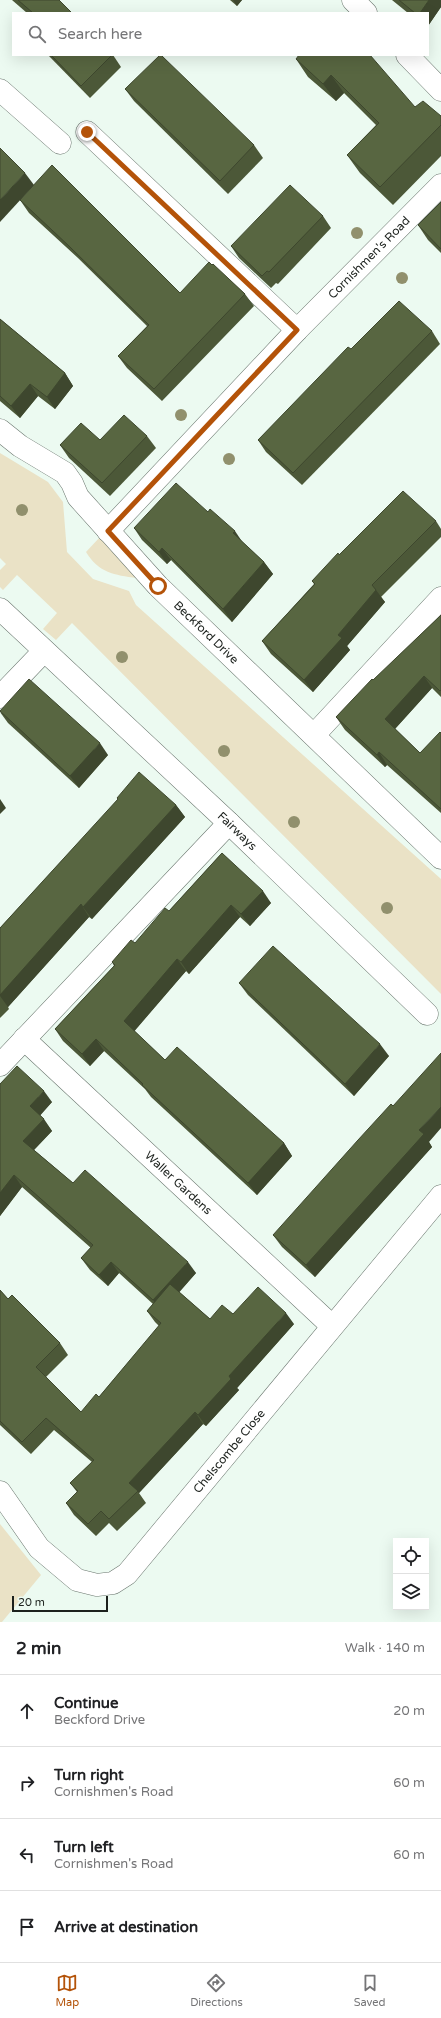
<!DOCTYPE html>
<html lang="en">
<head>
<meta charset="utf-8">
<style>
  :root { --surface:#fff; --page:#f6f6f6; --text:#202124; --muted:#757577; --line:#e0e0e0; --accent:#b45309 }
  body { margin:0; font-family:"Varela Round",sans-serif; background:var(--page); color:var(--text) }
  .controls { position:absolute; right:12px; bottom:12px; display:grid; overflow:hidden; border-radius:0px; box-shadow:0 4px 16px #0002 }
  .controls button { width:36px; height:36px; display:grid; place-items:center; padding:0; border:0; border-bottom:1px solid var(--line); background:var(--surface); color:var(--text); font:20px sans-serif }
  .scale { position:absolute; left:12px; bottom:10px; width:96px; box-sizing:border-box; padding-left:4px; border:2px solid #1c211d; border-top:0; font-size:11px; line-height:14px; white-space:nowrap; color:#1c211d; -webkit-text-stroke:3px #ecfaf1; paint-order:stroke }
  .stop { position:absolute; width:12px; height:12px; margin:-9px; border:3px solid #b45309; border-radius:50%; background:#fff }
  .stop.end { background:#b45309; border-color:#fff; box-shadow:0 1px 4px #0008 }
  .list { margin:0; padding:0; list-style:none }
  h2 { display:flex; justify-content:space-between; align-items:center; height:52px; margin:0; padding:0 16px; font-size:17px }
  h2 small { font-size:13px; font-weight:400; color:var(--muted) }
  .list li { display:grid; grid-template-columns:26px 1fr auto; gap:12px; align-items:center; box-sizing:border-box; height:72px; padding:0 16px; border-top:1px solid var(--line) }
  .list b { display:block; font-size:15px; white-space:nowrap }
  .list p { margin:0; font-size:13px; white-space:nowrap; color:var(--muted) }
  .list em { font-size:13px; font-style:normal; color:var(--muted) }
  .icon { flex:none; width:22px; height:22px; fill:none; stroke:currentColor; stroke-width:2; stroke-linecap:round; stroke-linejoin:round }
  .map { position:relative; flex:none; width:441px; height:1622px; overflow:hidden }
  .search { position:absolute; background:var(--surface); box-shadow:0 4px 16px #0002; left:12px; right:12px; top:12px; height:44px; display:flex; align-items:center; gap:10px; box-sizing:border-box; padding:0 14px; border-radius:0px; color:var(--muted); font-size:15px }
  .sheet { height:340px; background:var(--surface) }
  nav { display:flex; justify-content:space-around; align-items:center; box-sizing:border-box; height:56px; border-top:1px solid var(--line); background:var(--surface); font-size:11px; color:var(--muted) }
  nav a { display:grid; justify-items:center; gap:2px }
  nav .on { color:var(--accent) }
  .map>svg:first-child { display:block }
  .green { fill:#eae2c6 }
  .lines { fill:none; stroke-linecap:round; stroke-linejoin:round }
  .minor-casing { stroke:#6b776f; stroke-width:23 }
  .minor { stroke:#fff; stroke-width:22 }
  .tree { fill:#91906d }
  .wall { fill:#4c5838 }
  .shaded-wall { fill:#3e472e }
  .building { fill:#586641; stroke:#3e472e }
  .route { stroke:#b45309; stroke-width:5 }
  .labels { text-anchor:middle; dominant-baseline:central; stroke-width:4; stroke-linejoin:round; paint-order:stroke }
  .street-label { font-size:12px; fill:#1c211d; stroke:#ecfaf1 }
</style>
</head>
<body>
<div class="map">
<svg width="441" height="1622" viewBox="0 0 441 1622">
  <rect width="100%" height="100%" fill="#ecfaf1"/>
  <g class="green">
    <polygon points="0,453 48,482 63,502 67,552 93,579 129,591 136,605 441,879 441,994 72,623 56,640 43,629 57,613 17,575 3,590 0,587 0,570 6,564 0,558"/>
    <path d="M100,537c13,13 23,28 37,41 -23,-3 -38,-5 -51,-26z"/>
    <polygon points="0,1524 41,1575 2,1622 0,1622"/>
  </g>
  <g class="lines">
    <g class="minor-casing">
      <g id="minor">
        <polyline points="353,0 366,13"/>
        <polyline points="407,55 441,90"/>
        <polyline points="0,90 60,143"/>
        <polyline points="87,132 297,330"/>
        <path id="s1" d="M0,430l20,16 45,27 7,10 6,14 80,89 283,272"/>
        <path id="s2" d="M108,531l189,-201 144,-145"/>
        <path id="s3" d="M0,609l229,214 198,191"/>
        <polyline points="0,697 44,651"/>
        <polyline points="314,735 441,598"/>
        <path id="s4" d="M24,1039l308,287"/>
        <polyline points="0,1065 229,823"/>
        <path id="s5" d="M0,1492l39,56 38,32 20,5 16,-2 14,-9 314,-378"/>
      </g>
    </g>
    <use href="#minor" class="minor"/>
  </g>
  <g class="tree">
    <circle cx="357" cy="233" r="6"/>
    <circle cx="402" cy="278" r="6"/>
    <circle cx="181" cy="415" r="6"/>
    <circle cx="229" cy="459" r="6"/>
    <circle cx="22" cy="510" r="6"/>
    <circle cx="122" cy="657" r="6"/>
    <circle cx="224" cy="751" r="6"/>
    <circle cx="294" cy="822" r="6"/>
    <circle cx="387" cy="908" r="6"/>
  </g>
  <g class="wall">
    <polygon points="12,0 59,0 72,13 27,13"/>
    <polygon points="230,0 242,0 237,6"/>
    <polygon points="392,0 441,0 441,7 428,26 428,13 408,13"/>
    <polygon points="48,55 113,55 121,67 90,98"/>
    <polygon points="296,59 415,107 441,116 441,156 393,205 360,173 347,155 376,125 344,93 336,101 308,77"/>
    <polygon points="125,89 254,145 263,158 228,194 134,101"/>
    <polygon points="20,200 180,293 212,265 245,294 254,306 162,401 127,368 118,356 147,326 78,258 29,213"/>
    <polygon points="441,202 441,253 428,240 418,225"/>
    <polygon points="323,216 331,228 278,284 276,283 271,288 239,258 231,246"/>
    <polygon points="0,319 65,373 73,386 55,409 38,396 20,418 0,401"/>
    <polygon points="432,331 440,344 302,485 266,452 258,440 351,349"/>
    <polygon points="147,436 156,448 110,496 69,458 60,445"/>
    <polygon points="208,512 264,562 273,574 232,622 171,560 167,564 142,540 134,528"/>
    <polygon points="436,521 441,529 441,537 381,597 385,602 347,646 350,650 313,692 271,654 262,641 314,584 312,581 339,555"/>
    <polygon points="441,615 441,697 432,688 395,729 420,753 441,733 441,813 387,765 385,767 345,730 336,717"/>
    <polygon points="0,712 108,755 79,788 8,723"/>
    <polygon points="117,798 176,805 185,817 92,919 89,917 8,1007 9,1009 0,1018 0,928 118,800"/>
    <polygon points="222,853 271,903 250,926 240,917 189,974 186,971 134,1031 165,1060 284,1143 292,1156 257,1195 151,1097 145,1089 104,1051 90,1066 63,1041 55,1029 114,966 112,962 135,943 169,911"/>
    <polygon points="239,983 389,1056 354,1096 248,995"/>
    <polygon points="0,1084 52,1102 40,1115 52,1131 34,1150 73,1183 196,1273 179,1292 210,1319 233,1314 294,1324 237,1388 239,1390 206,1426 203,1424 139,1493 146,1503 117,1531 109,1523 96,1536 74,1515 66,1503 77,1492 70,1483 92,1462 54,1430 31,1454 0,1425 0,1290 8,1299 60,1343 68,1355 46,1377 81,1412 99,1397 159,1326 155,1322 147,1311 153,1304 119,1273 108,1286 90,1270 81,1258 91,1248 22,1187 0,1216"/>
    <polygon points="429,1142 432,1147 315,1277 282,1247 273,1235"/>
  </g>
  <g class="shaded-wall">
    <polygon points="233,0 242,0 237,6"/>
    <polygon points="429,0 441,0 441,7 428,26 428,13 420,13"/>
    <polygon points="331,75 344,93 336,101 323,84"/>
    <polygon points="25,173 34,185 0,222 0,200"/>
    <polygon points="65,373 73,386 55,409 47,397"/>
    <polygon points="30,384 38,396 20,418 11,406"/>
    <polygon points="235,531 243,543 233,533"/>
    <polygon points="162,548 171,560 167,564 159,552"/>
    <polygon points="264,562 273,574 232,622 223,609"/>
    <polygon points="376,590 385,602 347,646 350,650 313,692 304,680 338,635"/>
    <polygon points="424,676 432,688 393,731 385,719"/>
    <polygon points="100,743 108,755 79,788 70,776"/>
    <polygon points="379,752 387,765 385,767 377,755"/>
    <polygon points="0,799 6,808 0,814"/>
    <polygon points="176,805 185,817 92,919 83,907"/>
    <polygon points="263,891 271,903 250,926 241,914"/>
    <polygon points="81,904 89,917 8,1007 0,996 0,995"/>
    <polygon points="231,905 240,917 189,974 181,962"/>
    <polygon points="177,959 186,971 132,1034 124,1021"/>
    <polygon points="96,1039 104,1051 90,1066 82,1054"/>
    <polygon points="380,1044 389,1056 354,1096 345,1084"/>
    <polygon points="44,1091 52,1102 38,1118 30,1106"/>
    <polygon points="441,1107 441,1128 429,1142 432,1147 315,1277 306,1265 419,1130"/>
    <polygon points="44,1119 52,1131 31,1153 23,1141"/>
    <polygon points="284,1143 292,1156 257,1195 248,1183"/>
    <polygon points="14,1175 22,1187 0,1216 0,1193"/>
    <polygon points="111,1262 119,1273 108,1286 99,1275"/>
    <polygon points="188,1262 196,1273 162,1312 153,1300"/>
    <polygon points="286,1313 294,1324 237,1388 239,1390 206,1426 198,1415 229,1376"/>
    <polygon points="195,1412 203,1424 139,1493 129,1483"/>
  </g>
  <g class="building">
    <polygon points="18,0 59,0 72,13 33,13"/>
    <polygon points="399,0 429,0 420,13 415,13"/>
    <polygon points="51,55 112,55 81,86"/>
    <polygon points="160,55 161,55 254,145 220,181 125,89"/>
    <polygon points="299,55 370,55 415,107 423,101 441,116 441,125 380,187 347,155 379,123 331,75 323,84 296,59"/>
    <polygon points="0,148 25,173 0,200"/>
    <polygon points="52,165 180,293 209,262 212,265 213,264 245,294 154,389 118,356 149,325 69,246 20,200"/>
    <polygon points="290,185 323,216 269,272 267,271 262,276 231,246"/>
    <polygon points="441,202 441,249 418,225"/>
    <polygon points="399,301 432,331 293,473 258,440 348,347 351,349"/>
    <polygon points="0,319 65,373 47,397 30,384 11,406 0,396"/>
    <polygon points="124,415 147,436 102,483 60,445 81,423 100,440"/>
    <polygon points="176,483 208,512 210,509 235,531 233,533 264,562 223,609 162,548 159,552 134,528"/>
    <polygon points="403,491 436,521 372,585 376,590 338,635 342,638 304,680 262,641 315,584 312,581 338,553 339,555"/>
    <polygon points="441,615 441,690 440,691 424,676 385,719 420,753 440,732 441,733 441,809 379,752 377,755 336,717 372,679 373,680"/>
    <polygon points="29,679 100,743 70,776 0,711"/>
    <polygon points="139,772 176,805 83,907 81,904 0,995 0,928 118,799 117,798"/>
    <polygon points="222,853 263,891 241,914 231,905 181,962 177,959 124,1021 165,1060 177,1047 284,1143 248,1183 142,1085 143,1084 96,1039 82,1054 55,1029 115,965 112,962 131,940 135,943 165,908 169,911"/>
    <polygon points="273,946 380,1044 345,1084 239,983"/>
    <polygon points="441,1053 441,1107 419,1130 424,1134 306,1265 273,1235 358,1140 391,1104 393,1106"/>
    <polygon points="17,1066 44,1091 30,1106 44,1119 23,1141 73,1183 85,1170 188,1262 153,1300 111,1262 99,1275 81,1258 93,1245 14,1175 0,1193 0,1084"/>
    <polygon points="170,1284 210,1319 222,1305 233,1314 258,1287 286,1313 229,1376 231,1379 198,1415 195,1412 129,1483 138,1491 109,1519 101,1511 88,1524 66,1503 78,1491 70,1483 94,1460 46,1418 22,1442 0,1421 0,1290 8,1299 12,1295 60,1343 36,1367 81,1412 96,1394 99,1397 161,1323 147,1311"/>
  </g>
  <g class="lines">
    <polyline class="route" points="87,132 297,330 108,531 158,586"/>
  </g>
  <g class="labels">
    <g class="street-label">
      <text stroke="none"><textPath href="#s2" startOffset="378">Cornishmen's Road</textPath></text>
      <text stroke="none"><textPath href="#s1" startOffset="292">Beckford Drive</textPath></text>
      <text stroke="none"><textPath href="#s3" startOffset="325">Fairways</textPath></text>
      <text stroke="none"><textPath href="#s4" startOffset="211">Waller Gardens</textPath></text>
      <text stroke="none"><textPath href="#s5" startOffset="331">Chelscombe Close</textPath></text>
    </g>
  </g>
</svg>
<div class="controls">
<button><svg class="icon" aria-label="locate" viewBox="0 0 24 24"><circle cx="12" cy="12" r="6"/><path d="M12 2v4M12 18v4M2 12h4M18 12h4"/></svg></button>
<button><svg class="icon" aria-label="layers" viewBox="0 0 24 24"><path d="M12 4l9 5-9 5-9-5zM3 14l9 5 9-5"/></svg></button>
</div>
<div class="scale">20 m</div>
<div class="stop" style="left:158px;top:586px"></div>
<div class="stop end" style="left:87px;top:132px"></div>
<div class="search"><svg class="icon" aria-label="search" viewBox="0 0 24 24"><circle cx="10" cy="10" r="6"/><path d="M15 15l6 6"/></svg>Search here</div>
</div>
<section class="sheet">
<h2>2 min<small>Walk · 140 m</small></h2>
<ul class="list">
<li><svg class="icon" aria-label="ahead" viewBox="0 0 24 24"><path d="M12 20V5M6 11l6-6 6 6"/></svg><div><b>Continue</b><p>Beckford Drive</p></div><em>20 m</em></li>
<li><svg class="icon" aria-label="right" viewBox="0 0 24 24"><path d="M7 20v-9h11M14 6l5 5-5 5"/></svg><div><b>Turn right</b><p>Cornishmen's Road</p></div><em>60 m</em></li>
<li><svg class="icon" aria-label="left" viewBox="0 0 24 24"><path d="M17 20v-9H6M10 6l-5 5 5 5"/></svg><div><b>Turn left</b><p>Cornishmen's Road</p></div><em>60 m</em></li>
<li><svg class="icon" aria-label="arrive" viewBox="0 0 24 24"><path d="M6 21V4h12l-3 4 3 4H6"/></svg><div><b>Arrive at destination</b></div></li>
</ul>
</section>
<nav>
<a class="on"><svg class="icon" aria-label="map" viewBox="0 0 24 24"><path d="M3 6l6-2 6 2 6-2v14l-6 2-6-2-6 2zM9 4v14M15 6v14"/></svg>Map</a>
<a><svg class="icon" aria-label="directions" viewBox="0 0 24 24"><path d="M12 3l9 9-9 9-9-9zM9 14v-3h6M13 9l2 2-2 2"/></svg>Directions</a>
<a><svg class="icon" aria-label="saved" viewBox="0 0 24 24"><path d="M7 4h10v16l-5-4-5 4z"/></svg>Saved</a>
</nav>
</body>
</html>
